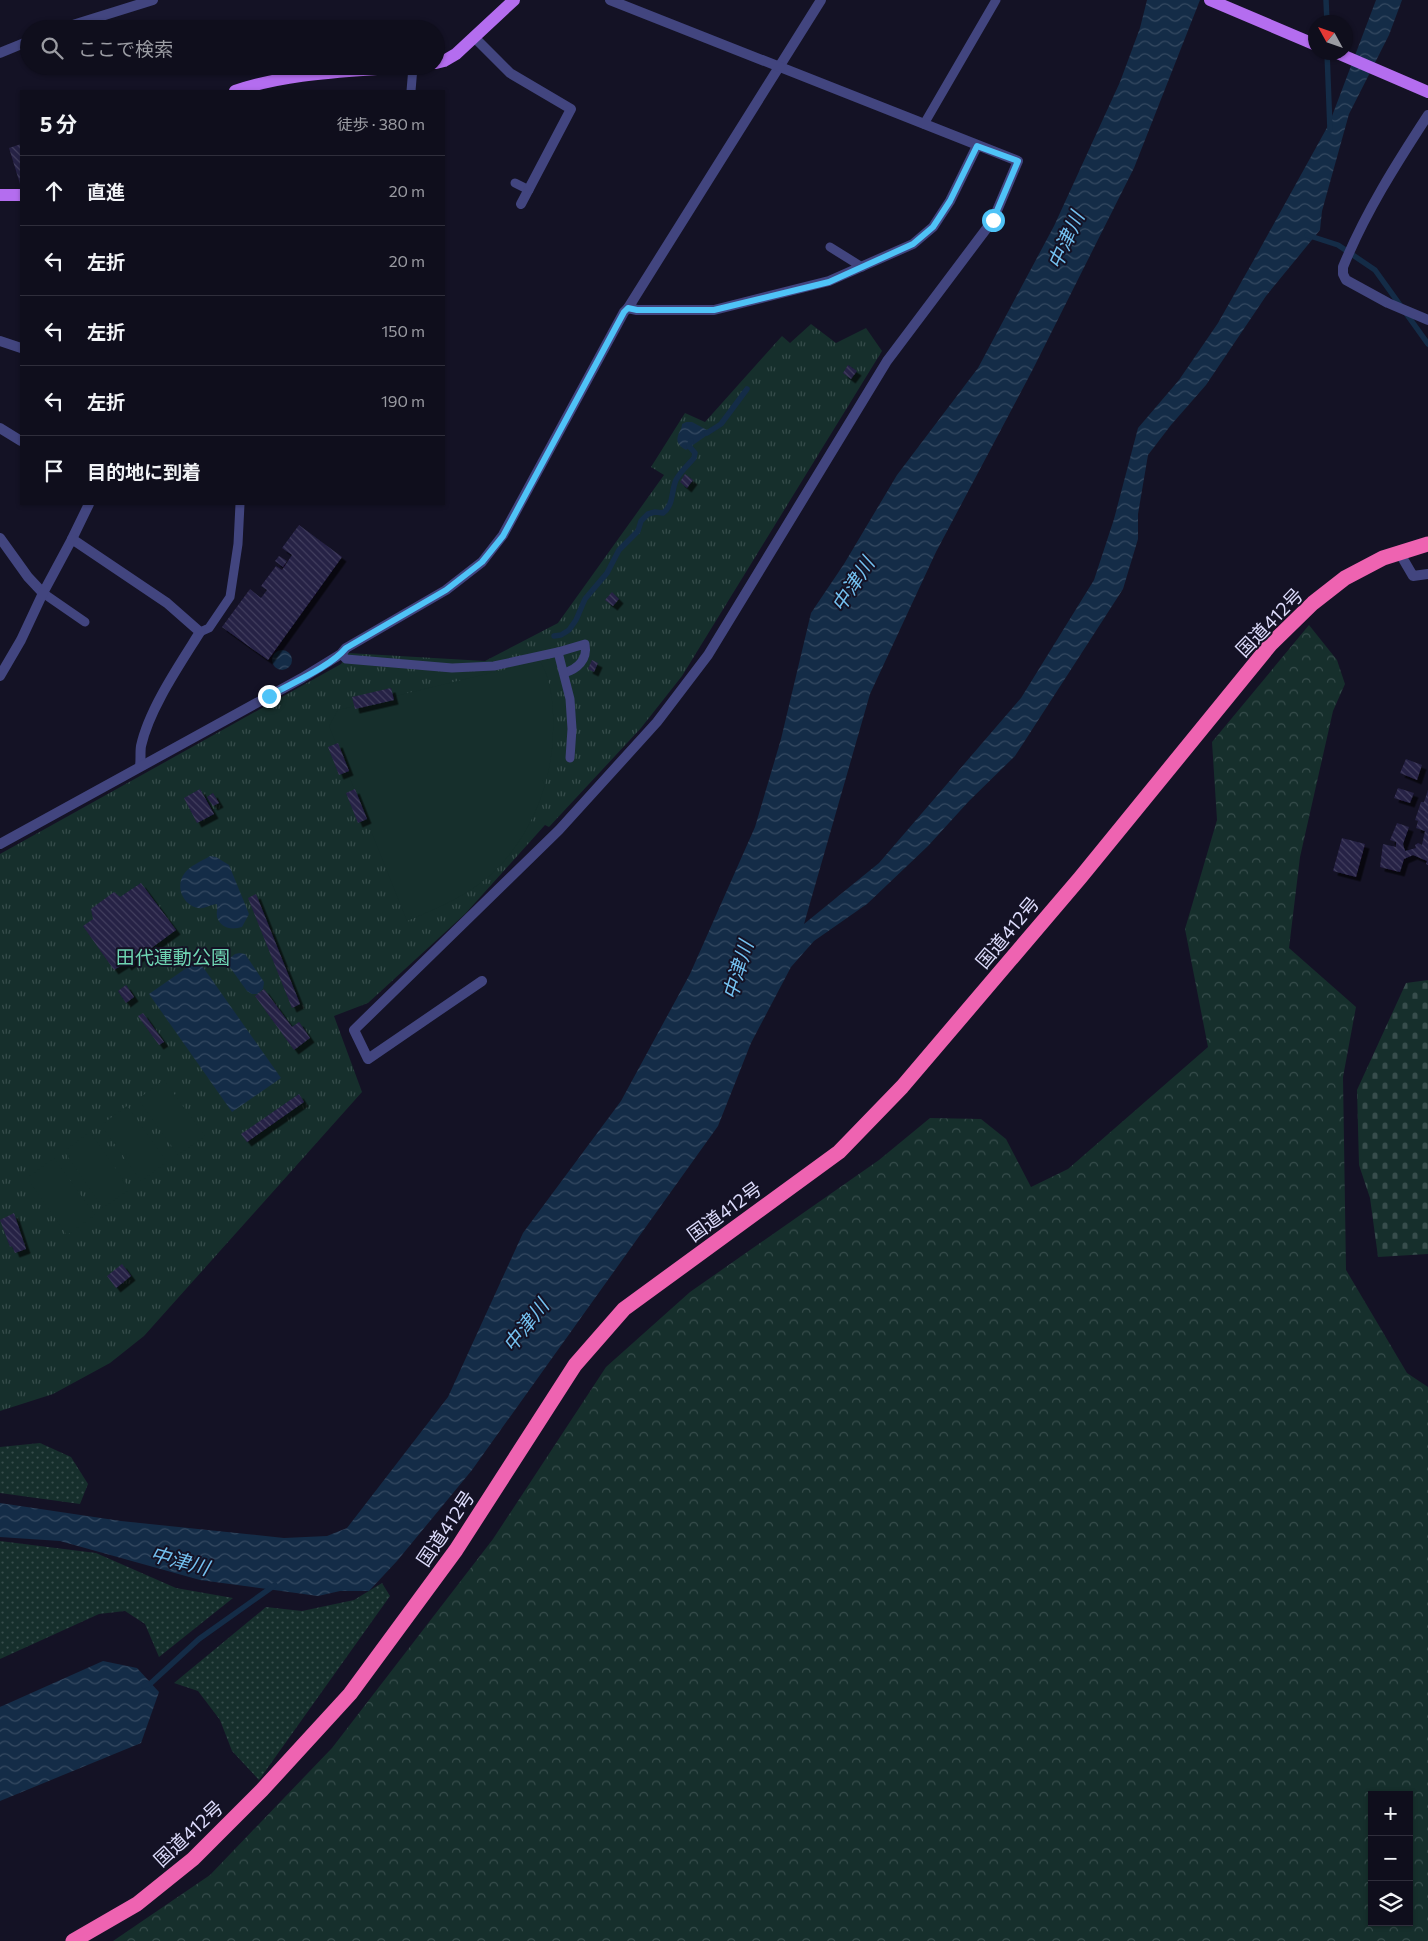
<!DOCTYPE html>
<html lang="ja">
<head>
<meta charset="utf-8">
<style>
  :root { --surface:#0f0e1c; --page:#1d1c29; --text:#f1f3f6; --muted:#9b9ca3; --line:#2f2e3b }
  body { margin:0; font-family:Commissioner,"Noto Sans JP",sans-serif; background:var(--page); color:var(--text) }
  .controls { position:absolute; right:15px; bottom:15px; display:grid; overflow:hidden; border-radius:0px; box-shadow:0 1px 4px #0004 }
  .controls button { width:45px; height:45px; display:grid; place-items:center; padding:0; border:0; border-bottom:1px solid var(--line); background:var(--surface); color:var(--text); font:25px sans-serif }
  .compass { position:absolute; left:1308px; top:15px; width:45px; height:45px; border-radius:50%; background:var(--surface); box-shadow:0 1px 4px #0004; rotate:310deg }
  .stop { position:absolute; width:15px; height:15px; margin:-11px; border:4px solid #4fc3f7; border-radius:50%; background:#fff }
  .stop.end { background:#4fc3f7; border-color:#fff; box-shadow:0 1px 5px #0008 }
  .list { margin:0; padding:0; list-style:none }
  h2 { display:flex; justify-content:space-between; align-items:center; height:65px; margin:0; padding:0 20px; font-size:21px }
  h2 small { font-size:16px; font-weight:400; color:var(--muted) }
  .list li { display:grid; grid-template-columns:32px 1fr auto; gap:15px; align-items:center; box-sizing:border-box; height:70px; padding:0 20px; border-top:1px solid var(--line) }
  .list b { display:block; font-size:19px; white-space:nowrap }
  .list em { font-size:16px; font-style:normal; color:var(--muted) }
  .icon { flex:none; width:28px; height:28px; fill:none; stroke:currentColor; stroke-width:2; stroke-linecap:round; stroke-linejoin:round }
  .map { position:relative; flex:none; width:1428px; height:1941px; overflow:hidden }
  .search { position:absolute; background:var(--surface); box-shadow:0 1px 4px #0004; left:20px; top:20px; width:425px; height:55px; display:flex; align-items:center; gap:12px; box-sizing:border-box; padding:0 18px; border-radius:28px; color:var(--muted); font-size:19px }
  .panel { position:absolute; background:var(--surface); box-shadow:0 1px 4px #0004; left:20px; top:90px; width:425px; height:415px; border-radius:0px }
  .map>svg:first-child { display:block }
  .grass { fill:url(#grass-dots) }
  .forest { fill:url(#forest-crowns); fill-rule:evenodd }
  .cemetery { fill:url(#cemetery-stones) }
  .park { fill:url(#park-tufts) }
  .pitch { fill:#162f2c }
  .water { fill:url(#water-waves) }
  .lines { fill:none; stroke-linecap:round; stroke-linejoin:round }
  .stream { stroke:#142c47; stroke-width:5.5 }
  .building { fill:url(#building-back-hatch); filter:url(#shadow) }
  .lane { stroke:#42457f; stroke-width:9 }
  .street { stroke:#42457f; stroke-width:10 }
  .primary { stroke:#b46def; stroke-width:12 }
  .highway { stroke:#ee63b1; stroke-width:15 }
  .route { stroke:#4fc3f7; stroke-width:6 }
  .labels { text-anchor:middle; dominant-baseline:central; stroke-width:4; stroke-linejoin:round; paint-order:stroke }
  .street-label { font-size:19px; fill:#dcdbfb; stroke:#141225 }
  .park-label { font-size:19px; fill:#6ed4b2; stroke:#141225 }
  .water-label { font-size:20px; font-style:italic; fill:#74c1f0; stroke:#141225 }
</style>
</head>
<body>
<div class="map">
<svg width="1428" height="1941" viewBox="0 0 1428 1941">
  <defs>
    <pattern id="grass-dots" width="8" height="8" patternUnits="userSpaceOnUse" patternTransform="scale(1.25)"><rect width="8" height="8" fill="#162f2c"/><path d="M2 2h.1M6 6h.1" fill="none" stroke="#374d4c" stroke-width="1.8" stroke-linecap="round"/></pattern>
    <pattern id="forest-crowns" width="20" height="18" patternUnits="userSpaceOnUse" patternTransform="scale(1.25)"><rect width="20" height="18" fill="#162f2c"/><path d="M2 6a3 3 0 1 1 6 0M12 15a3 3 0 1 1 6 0" fill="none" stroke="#374d4c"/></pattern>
    <pattern id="cemetery-stones" width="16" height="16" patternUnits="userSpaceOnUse" patternTransform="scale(1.25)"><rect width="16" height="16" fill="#162f2c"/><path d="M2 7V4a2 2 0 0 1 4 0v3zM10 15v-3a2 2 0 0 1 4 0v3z" fill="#374d4c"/></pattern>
    <pattern id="park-tufts" width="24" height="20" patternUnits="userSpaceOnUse" patternTransform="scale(1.25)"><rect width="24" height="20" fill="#162f2c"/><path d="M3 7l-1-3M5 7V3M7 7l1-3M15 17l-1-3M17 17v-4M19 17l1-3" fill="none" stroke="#374d4c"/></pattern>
    <pattern id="water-waves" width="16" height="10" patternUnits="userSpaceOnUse" patternTransform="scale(1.25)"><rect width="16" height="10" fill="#142c47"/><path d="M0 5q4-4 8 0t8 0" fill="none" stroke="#364a62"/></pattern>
    <pattern id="building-back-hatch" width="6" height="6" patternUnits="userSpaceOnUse" patternTransform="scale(1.25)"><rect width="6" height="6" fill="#252044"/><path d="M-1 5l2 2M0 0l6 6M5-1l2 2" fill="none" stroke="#444060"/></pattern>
    <filter id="shadow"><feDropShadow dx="4.5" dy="4.5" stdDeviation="0" flood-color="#0009"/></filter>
  </defs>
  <rect width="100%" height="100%" fill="#141225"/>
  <g class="grass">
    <polygon points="40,1443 71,1457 88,1484 80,1504 0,1493 0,1447"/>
    <polygon points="0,1541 96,1553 176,1588 233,1598 159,1657 145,1624 125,1611 99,1614 0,1659"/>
    <polygon points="382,1583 390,1596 259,1780 232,1751 220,1720 198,1691 174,1683 266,1607 302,1611 354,1600"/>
  </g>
  <path class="forest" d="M1309,625l28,35 8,24 -12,27 -33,146 -11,91 67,59 -13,70 3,193 61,103 21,14v554h-1315l97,-66 122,-127 161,-209 113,-172 84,-75 189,-132 51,-42 51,1 25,20 25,48 37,-18 140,-122 -23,-118 32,-109 -5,-78zM1372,1795h37v127h-37z"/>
  <polygon class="cemetery" points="1428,980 1428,1254 1378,1257 1370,1198 1359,1165 1357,1090 1406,983"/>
  <polygon class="park" points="811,324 836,343 866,328 882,351 682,676 641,728 549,827 545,825 465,914 368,1003 334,1016 362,1092 144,1336 110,1363 53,1394 0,1411 0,854 341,664 348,653 485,661 558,623 664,475 651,467 685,413 705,422 782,336 790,343"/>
  <g class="pitch">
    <path d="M540,661c12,19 14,49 13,71 -1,59 -30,124 -81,157 -20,13 -43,23 -65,32l-78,-195 9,-16z"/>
    <polygon points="164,1080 205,1136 178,1155 138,1099"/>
    <polygon points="127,1106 167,1162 141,1181 101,1125"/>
    <polygon points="90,1132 130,1189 103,1208 64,1151"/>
    <polygon points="54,1158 95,1215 67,1235 27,1178"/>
  </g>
  <g class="water">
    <polygon points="1147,0 1200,0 1134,168 1032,371 936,552 870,694 804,924 879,863 1021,698 1094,580 1114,519 1138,428 1179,380 1218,323 1256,256 1329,124 1376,0 1402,0 1389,35 1349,114 1322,211 1320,230 1266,296 1206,385 1171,425 1148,455 1138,514 1138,539 1123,589 1015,756 969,801 928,846 867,904 814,941 791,967 751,1043 718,1126 472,1470 397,1561 369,1591 340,1591 318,1596 200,1580 60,1541 0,1537 0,1503 121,1521 284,1538 327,1536 347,1528 448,1397 523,1233 621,1101 690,974 755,827 781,739 811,613 844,564 897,475 978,368 1054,226 1120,82 1140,28"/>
    <path d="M686,422h6l15,8 4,-2 2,3 -27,19c-11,-6 -10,-12 -5,-21 3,-7 -2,-3 5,-7z"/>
    <circle cx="282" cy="660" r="10"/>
    <path d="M210,856l6,1 13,8 20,49 -7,13c-10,3 -21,2 -25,-10 -1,-5 1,-9 0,-13 -6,0 -11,5 -19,4 -15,-3 -23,-21 -14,-34 5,-8 18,-13 26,-18z"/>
    <polygon points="240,953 245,954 264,982 263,989 257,994 252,994 247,991 229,966 230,958 235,954"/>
    <polygon points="198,960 281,1078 232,1112 149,994"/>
    <polygon points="103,1661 137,1668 159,1692 141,1743 0,1801 0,1707"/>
  </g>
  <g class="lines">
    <g class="stream">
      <polyline points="1326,0 1327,22"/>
      <polyline points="1327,52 1330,130"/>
      <polyline points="1307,235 1338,245 1375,270 1428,344"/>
      <polyline points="707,433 721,424 747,389"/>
      <path d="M554,636l7,-1 8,-5 7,-10 9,-21 22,-26 12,-23 19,-19 3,-10 7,-7 7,-2 8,1c11,-8 8,-22 13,-33 4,-8 12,-15 18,-22l1,-5 -6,-7 2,-5"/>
      <polyline points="144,1686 151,1683 199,1639 275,1585"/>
    </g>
  </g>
  <g class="building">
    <polygon points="21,144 21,184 20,184 9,148"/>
    <polygon points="848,365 857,371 851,379 843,373"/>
    <polygon points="685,474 693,480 687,488 680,482"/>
    <polygon points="299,525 342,557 268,660 222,627 250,589 261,598 267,590 261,586 276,566 282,570 292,555 282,548"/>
    <polygon points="279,556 287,561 283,567 275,561"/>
    <polygon points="612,592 619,599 613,606 605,600"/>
    <polygon points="592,660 598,663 594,672 588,669"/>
    <polygon points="391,688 394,700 355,709 352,697"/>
    <polygon points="338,743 349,771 339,775 328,747"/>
    <polygon points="1406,759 1422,765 1417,780 1400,773"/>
    <polygon points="1398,788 1414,793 1410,803 1394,798"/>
    <polygon points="200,789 214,814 197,823 184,798"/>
    <polygon points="355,789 367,819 358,823 346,793"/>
    <polygon points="1428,790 1428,865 1426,864 1427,861 1413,855 1404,859 1400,872 1380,867 1383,844 1396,847 1396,842 1390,840 1397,823 1409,827 1403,844 1405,851 1416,848 1415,845 1418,843 1422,845 1425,831 1416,828 1418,821 1415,820 1421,802 1424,802"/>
    <polygon points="213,793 219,803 213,806 207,797"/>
    <polygon points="1342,838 1365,844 1356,877 1333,871"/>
    <polygon points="141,883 176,930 127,966 125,963 114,970 83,926 93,919 91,909 114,892 120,897"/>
    <polygon points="256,894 300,1004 292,1008 248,898"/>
    <polygon points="126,985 134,997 126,1003 118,991"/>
    <polygon points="264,989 292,1027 299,1022 310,1038 294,1050 255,996"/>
    <polygon points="143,1013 164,1042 159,1045 138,1016"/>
    <polygon points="299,1094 304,1102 247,1142 241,1134"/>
    <polygon points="14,1213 26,1249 15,1253 12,1246 10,1247 0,1220"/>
    <polygon points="122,1264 131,1276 116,1288 107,1276"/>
  </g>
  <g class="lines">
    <g class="lane">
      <polyline points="411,91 413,67"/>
      <polyline points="924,124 996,0"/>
      <polyline points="515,183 529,190"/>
      <polyline points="830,247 862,267"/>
      <polyline points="43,593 85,622"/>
      <polyline points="200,632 209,628 230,597 238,544 240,504"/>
      <path d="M558,652l27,-8c3,16 -8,25 -21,29"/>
      <polyline points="341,654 346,659 452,668 494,666 558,652 570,699 572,729 570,758"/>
    </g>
    <g class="street">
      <polyline points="60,29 153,0"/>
      <polyline points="475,38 510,73 571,109 521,204"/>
      <polyline points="0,53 29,41"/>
      <path d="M1428,115c-32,49 -63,98 -85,152v7l3,6 42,23 40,17"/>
      <polyline points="628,308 637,310 714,310 829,281 913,244 933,227 950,201 977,146"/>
      <polyline points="0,341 21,348"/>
      <polyline points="0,428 21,441"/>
      <polyline points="0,538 28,577 43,593"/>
      <polyline points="72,539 89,504"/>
      <polyline points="1399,552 1413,576 1428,574"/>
      <path d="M0,676l21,-36 22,-47 29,-54 95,64 33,29c-20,32 -51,77 -59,114 -1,6 0,14 -1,20"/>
      <polyline points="0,844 302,678 341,654 346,648 446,590 482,562 503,535 624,312 628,308 821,0"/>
      <polyline points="482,981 368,1059 354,1030 559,830 657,722 708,655 887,361 993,220 1018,161 610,0"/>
    </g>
    <g class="primary">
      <polyline points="1210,0 1316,45"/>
      <polyline points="1335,52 1428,92"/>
      <polyline points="436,63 444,61 456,54 514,0"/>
      <path d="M235,91c59,-20 119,-19 180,-25"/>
      <polyline points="0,195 21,195"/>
    </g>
    <polyline class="highway" points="73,1941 137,1904 193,1859 262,1790 350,1694 456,1550 575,1365 624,1309 839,1152 902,1087 1080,878 1270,645 1313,603 1345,578 1383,558 1428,544"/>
  </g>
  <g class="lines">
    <path class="route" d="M269,696c23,-13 61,-29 77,-48l100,-58 36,-28 21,-26 121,-224 4,-4 9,2h77l115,-28 84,-38 20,-17 17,-26 27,-55 41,15 -25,59"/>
  </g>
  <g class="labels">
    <g class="street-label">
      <text transform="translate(1269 622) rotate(-46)">国道412号</text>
      <text transform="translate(1007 932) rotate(-50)">国道412号</text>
      <text transform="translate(724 1211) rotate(-36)">国道412号</text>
      <text transform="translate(445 1528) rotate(-56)">国道412号</text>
      <text transform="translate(188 1833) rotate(-43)">国道412号</text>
    </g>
    <g class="park-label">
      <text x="173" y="956">田代運動公園</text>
    </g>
    <g class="water-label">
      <text transform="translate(1065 240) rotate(-66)">中津川</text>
      <text transform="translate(852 584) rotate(-57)">中津川</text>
      <text transform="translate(737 970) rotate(-73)">中津川</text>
      <text transform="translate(525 1325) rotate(-52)">中津川</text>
      <text transform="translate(180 1560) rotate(15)">中津川</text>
    </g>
  </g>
</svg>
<div class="controls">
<button>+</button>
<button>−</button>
<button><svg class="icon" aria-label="layers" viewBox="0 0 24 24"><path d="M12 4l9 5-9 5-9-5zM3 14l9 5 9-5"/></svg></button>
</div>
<svg class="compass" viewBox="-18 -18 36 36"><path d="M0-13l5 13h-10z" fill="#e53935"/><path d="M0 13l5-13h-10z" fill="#9b9ca3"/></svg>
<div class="stop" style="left:993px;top:220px"></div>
<div class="stop end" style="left:269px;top:696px"></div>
<div class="search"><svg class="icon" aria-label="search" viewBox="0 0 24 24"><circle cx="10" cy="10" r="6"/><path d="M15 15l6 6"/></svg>ここで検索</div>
<section class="panel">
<h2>5 分<small>徒歩 · 380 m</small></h2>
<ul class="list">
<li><svg class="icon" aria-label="ahead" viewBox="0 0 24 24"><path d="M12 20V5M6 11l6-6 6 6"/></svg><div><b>直進</b></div><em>20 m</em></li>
<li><svg class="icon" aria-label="left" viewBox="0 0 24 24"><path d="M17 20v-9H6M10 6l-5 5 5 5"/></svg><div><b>左折</b></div><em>20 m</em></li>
<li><svg class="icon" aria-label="left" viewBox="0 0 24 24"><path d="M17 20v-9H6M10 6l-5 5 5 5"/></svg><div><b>左折</b></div><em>150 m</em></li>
<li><svg class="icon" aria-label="left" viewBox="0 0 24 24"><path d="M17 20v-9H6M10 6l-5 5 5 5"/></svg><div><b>左折</b></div><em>190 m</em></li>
<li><svg class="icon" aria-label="arrive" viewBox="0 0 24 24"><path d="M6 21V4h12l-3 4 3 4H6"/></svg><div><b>目的地に到着</b></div></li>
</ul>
</section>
</div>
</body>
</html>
